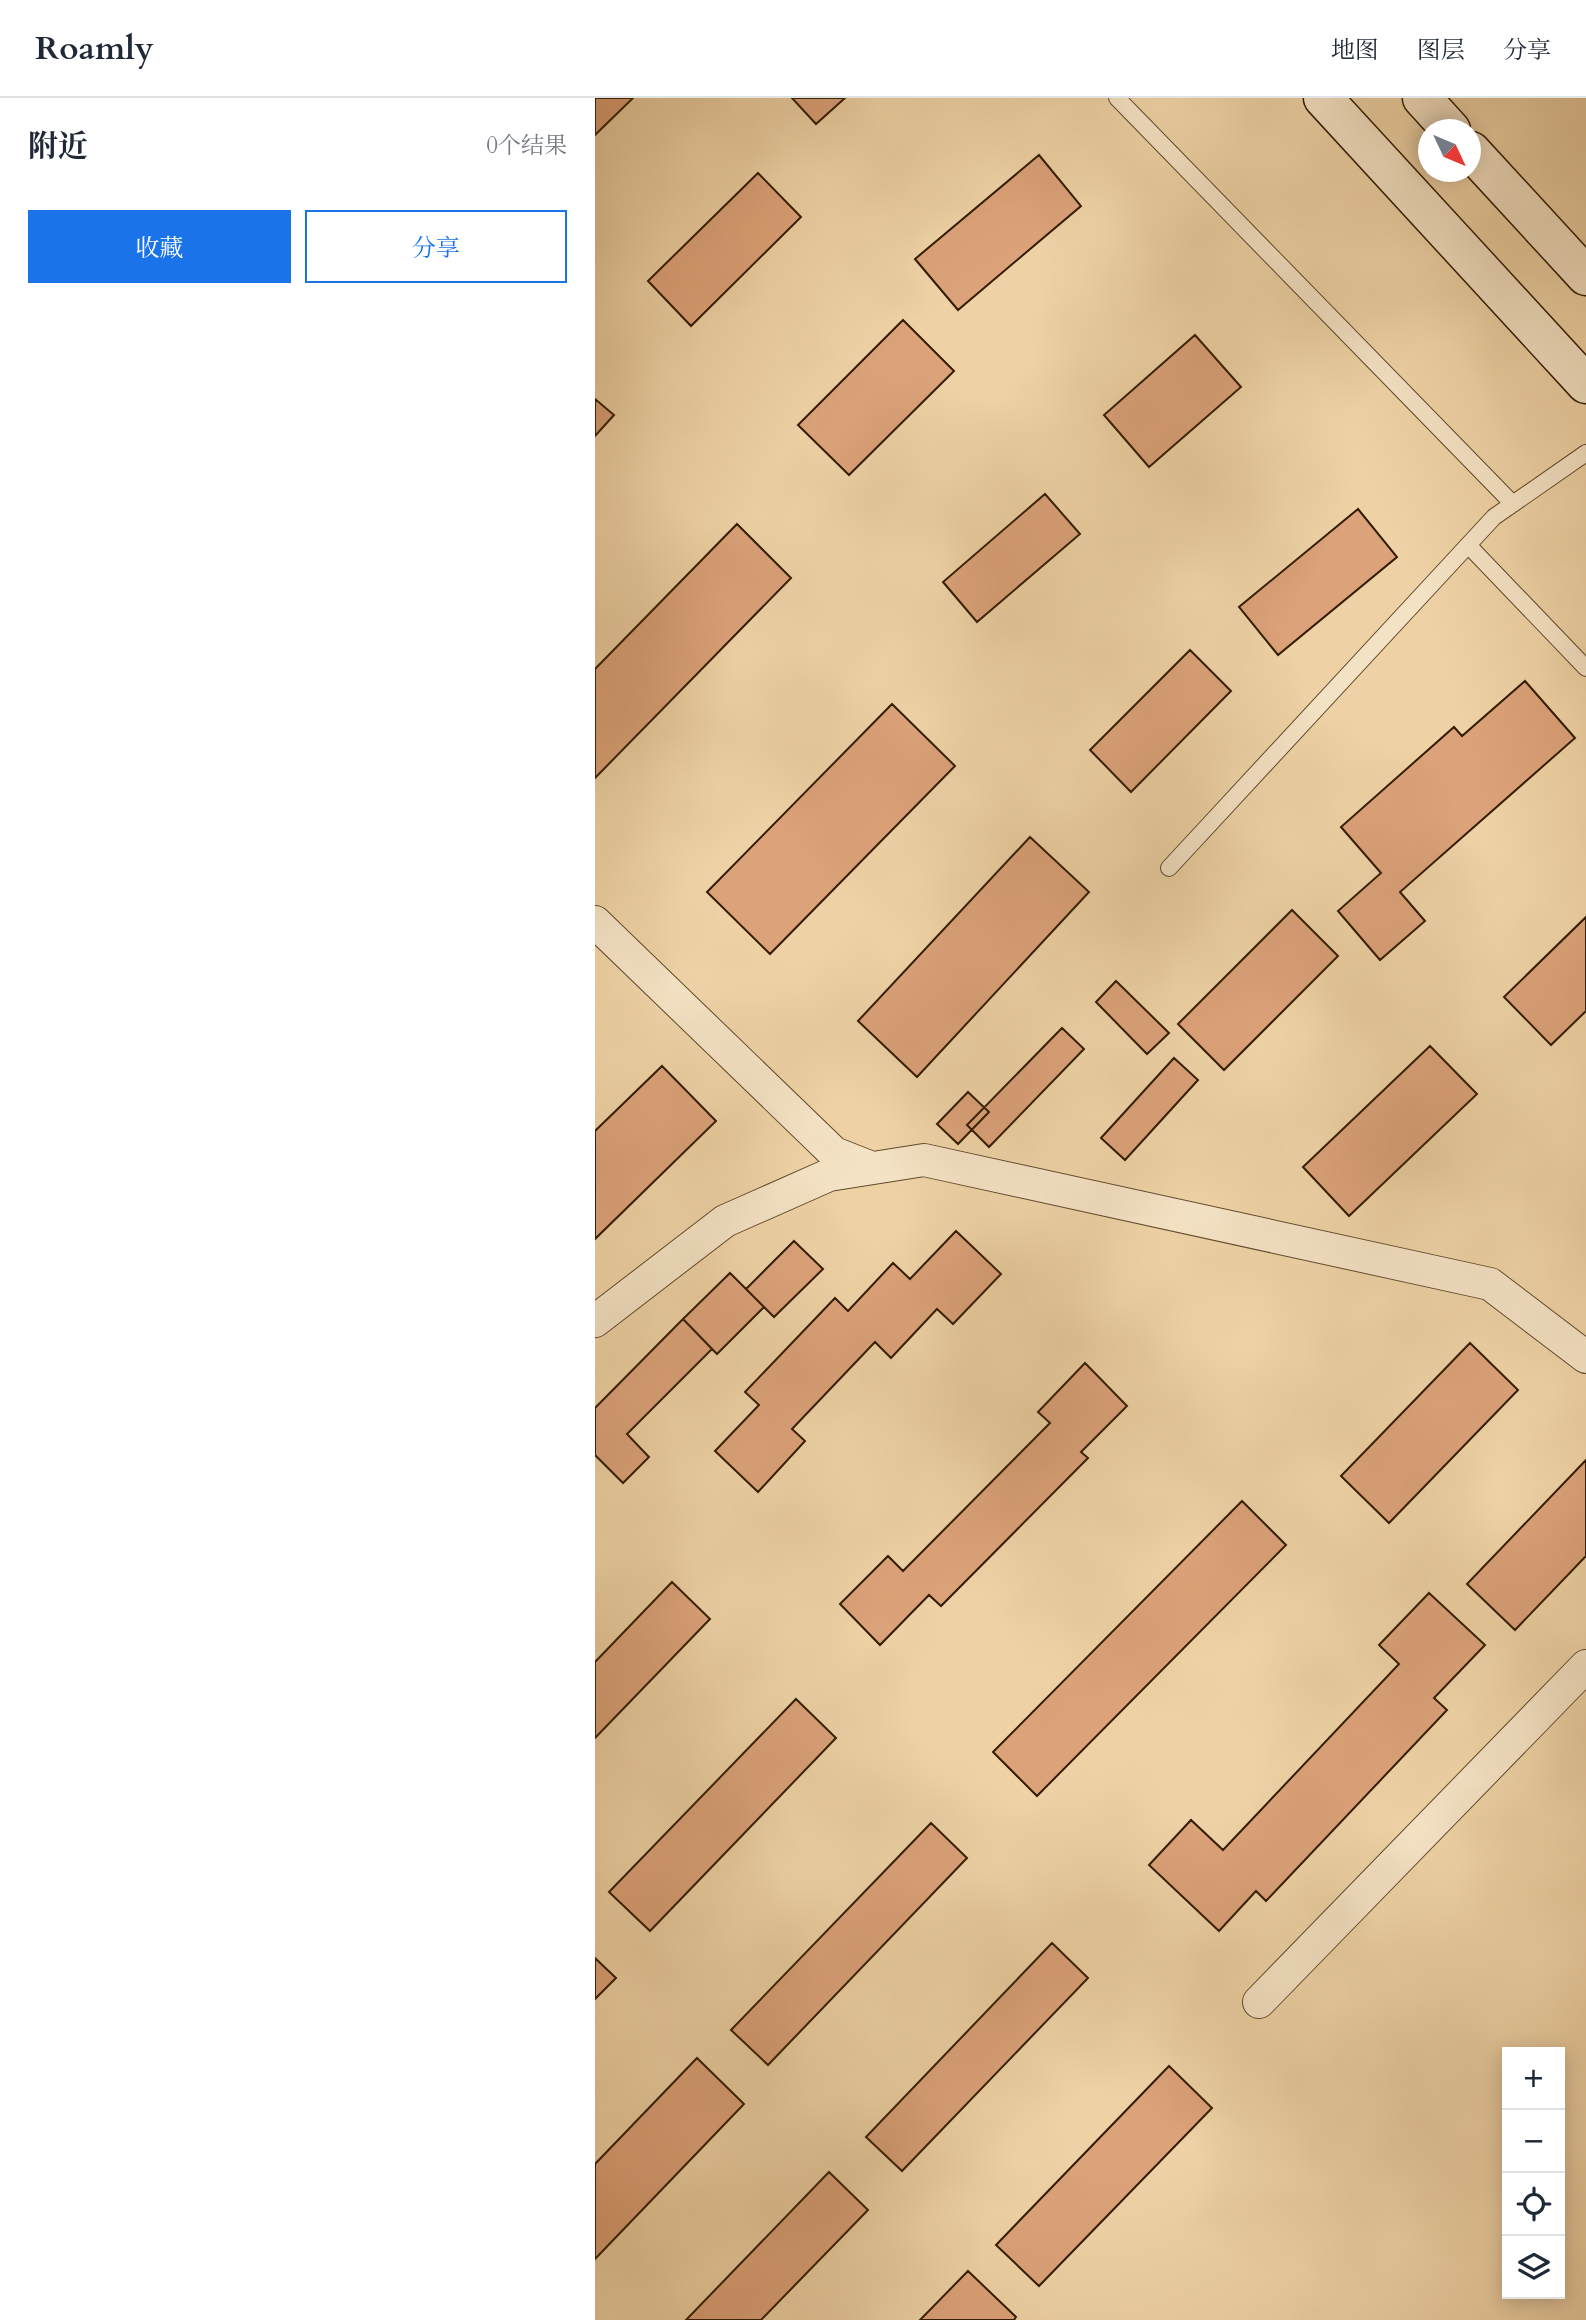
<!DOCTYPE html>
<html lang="zh">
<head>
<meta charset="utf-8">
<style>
	:root { --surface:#fff; --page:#f6f6f7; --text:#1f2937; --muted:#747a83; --line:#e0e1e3; --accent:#1a73e8 }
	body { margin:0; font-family:Cardo,"Noto Serif SC",serif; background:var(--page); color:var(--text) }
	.controls { position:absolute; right:21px; bottom:21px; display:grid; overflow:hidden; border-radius:0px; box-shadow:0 4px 18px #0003 }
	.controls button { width:63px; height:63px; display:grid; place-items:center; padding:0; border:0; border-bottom:2px solid var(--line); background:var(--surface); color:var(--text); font:35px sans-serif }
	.compass { position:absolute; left:823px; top:21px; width:63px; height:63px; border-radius:50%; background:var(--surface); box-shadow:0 4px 18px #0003; rotate:134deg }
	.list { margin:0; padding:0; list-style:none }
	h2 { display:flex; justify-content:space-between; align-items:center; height:91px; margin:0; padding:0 28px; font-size:30px }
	h2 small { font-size:23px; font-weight:400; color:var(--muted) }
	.actions { display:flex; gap:14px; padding:21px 28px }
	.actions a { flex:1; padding:16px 0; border:2px solid var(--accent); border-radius:0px; text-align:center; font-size:24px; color:var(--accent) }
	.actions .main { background:var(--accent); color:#fff }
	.icon { flex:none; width:38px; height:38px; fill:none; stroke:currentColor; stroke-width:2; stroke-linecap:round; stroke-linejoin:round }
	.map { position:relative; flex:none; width:991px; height:2222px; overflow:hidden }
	header { display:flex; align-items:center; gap:42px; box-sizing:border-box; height:98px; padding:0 35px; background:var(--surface); border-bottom:2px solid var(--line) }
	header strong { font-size:33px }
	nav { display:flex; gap:38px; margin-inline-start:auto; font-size:24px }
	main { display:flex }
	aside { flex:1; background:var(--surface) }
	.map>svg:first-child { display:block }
	.building { fill:#dca279; stroke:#331c03; stroke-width:2 }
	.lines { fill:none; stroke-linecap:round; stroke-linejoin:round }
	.service-casing { stroke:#624a2c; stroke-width:18 }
	.minor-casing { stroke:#624a2c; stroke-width:34 }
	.secondary-casing { stroke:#331c03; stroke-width:41 }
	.service { stroke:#f4e2c4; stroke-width:16 }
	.minor { stroke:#f4e2c4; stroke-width:32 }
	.secondary { stroke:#f4e2c4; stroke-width:38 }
</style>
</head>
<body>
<header>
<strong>Roamly</strong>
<nav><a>地图</a><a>图层</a><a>分享</a></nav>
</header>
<main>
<aside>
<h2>附近<small>0个结果</small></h2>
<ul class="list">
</ul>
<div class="actions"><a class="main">收藏</a><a>分享</a></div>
</aside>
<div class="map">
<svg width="991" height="2222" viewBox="0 0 991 2222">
	<rect width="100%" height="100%" fill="#eed2a5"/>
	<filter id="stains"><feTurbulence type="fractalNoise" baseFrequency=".00286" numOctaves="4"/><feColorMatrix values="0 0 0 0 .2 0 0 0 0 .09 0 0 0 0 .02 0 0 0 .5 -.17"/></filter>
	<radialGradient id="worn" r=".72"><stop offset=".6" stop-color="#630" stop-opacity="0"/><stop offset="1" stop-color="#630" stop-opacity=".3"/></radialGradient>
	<path class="building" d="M0 0H38L0 37Z
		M197 0H250L221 26Z
		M444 57 486 108 363 212 320 161Z
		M163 75 206 119 96 228 53 183Z
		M308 222 359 273 254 377 203 327Z
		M600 237 646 289 554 369 509 317Z
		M0 301 19 317 0 338Z
		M450 396 485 436 382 524 348 484Z
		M763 411 802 459 683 557 644 509Z
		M142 426 196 480 0 680V571Z
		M595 552 636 593 536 694 495 652Z
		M930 583 980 640 805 794 830 823 785 862 743 813 786 775 746 729 859 629 867 638Z
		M297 606 360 668 175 856 112 794Z
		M435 739 494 794 322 979 263 923Z
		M697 812 743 858 629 972 583 926Z
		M991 819V913L956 947 909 899Z
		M521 883 574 935 552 956 501 904Z
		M467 930 489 951 394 1049 372 1027Z
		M835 948 882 996 754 1118 708 1069Z
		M579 960 603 982 530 1062 506 1040Z
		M67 968 121 1023 0 1141V1033Z
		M373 994 394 1014 363 1046 342 1026Z
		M361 1133 406 1176 358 1226 342 1211 296 1260 280 1244 197 1331 210 1343 163 1394 120 1353 164 1307 150 1294 240 1200 253 1213 298 1165 315 1181Z
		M199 1143 228 1171 179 1219 151 1191Z
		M135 1175 169 1209 122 1256 88 1221Z
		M88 1221 117 1251 32 1336 54 1359 28 1385 0 1357V1310Z
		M875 1245 923 1292 794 1425 746 1378Z
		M490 1265 532 1308 486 1354 493 1360 346 1508 334 1497 285 1547 245 1506 293 1458 308 1473 455 1325 443 1314Z
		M991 1362V1458L920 1532 872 1486Z
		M647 1403 691 1447 442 1698 398 1654Z
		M77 1484 115 1521 0 1640V1564Z
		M834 1495 890 1547 839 1600 852 1612 671 1803 661 1793 624 1833 554 1767 596 1722 628 1752 804 1566 784 1547Z
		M201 1601 241 1640 55 1833 14 1794Z
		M336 1725 372 1760 173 1967 136 1932Z
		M457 1845 493 1880 307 2073 271 2039Z
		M0 1860 21 1880 0 1901Z
		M102 1960 149 2006 0 2161V2066Z
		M574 1968 617 2010 444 2188 401 2147Z
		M234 2074 273 2112 166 2222H91Z
		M373 2173 421 2219 419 2222H325Z"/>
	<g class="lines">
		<defs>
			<path id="service" d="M522 0 918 406
				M873 447 991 570
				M574 770 899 419 991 355"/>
			<path id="minor" d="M0 824 239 1055 277 1070
				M0 1223 130 1123 234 1077 329 1062 895 1186 991 1259
				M664 1904 991 1568"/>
			<path id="secondary" d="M728 0 991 286
				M827 0 856 32
				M876 53 991 178"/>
		</defs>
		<use href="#service" class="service-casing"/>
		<use href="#minor" class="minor-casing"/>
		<use href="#secondary" class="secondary-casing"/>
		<use href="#service" class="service"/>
		<use href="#minor" class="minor"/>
		<use href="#secondary" class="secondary"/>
	</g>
	<rect width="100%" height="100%" filter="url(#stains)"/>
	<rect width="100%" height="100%" fill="url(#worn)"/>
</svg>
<div class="controls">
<button>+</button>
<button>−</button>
<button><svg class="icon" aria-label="locate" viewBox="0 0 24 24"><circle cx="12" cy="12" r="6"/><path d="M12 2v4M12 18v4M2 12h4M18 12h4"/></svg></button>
<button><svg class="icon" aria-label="layers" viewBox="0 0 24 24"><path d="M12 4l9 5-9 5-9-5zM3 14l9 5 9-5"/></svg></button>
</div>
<svg class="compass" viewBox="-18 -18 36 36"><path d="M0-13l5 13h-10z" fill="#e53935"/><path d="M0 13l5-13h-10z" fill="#747a83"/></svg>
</div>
</main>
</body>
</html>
